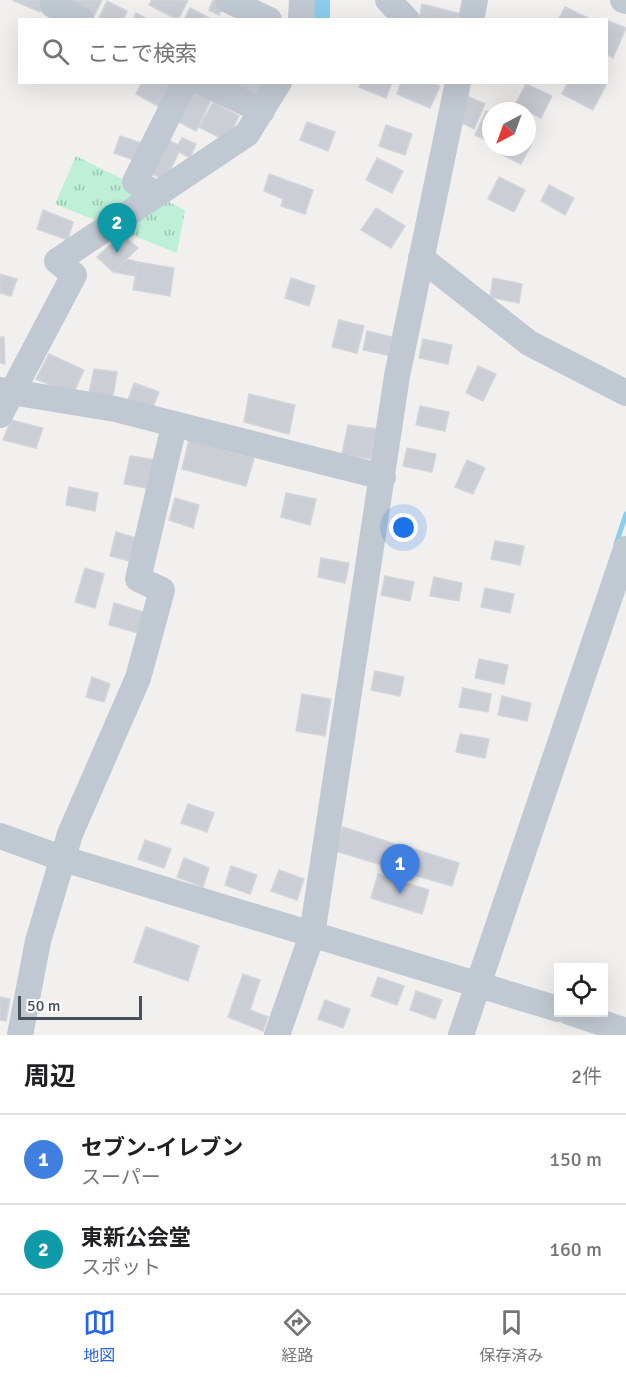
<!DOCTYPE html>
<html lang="ja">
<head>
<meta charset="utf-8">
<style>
	:root { --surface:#fff; --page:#f2f2f2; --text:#202124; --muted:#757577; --line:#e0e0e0; --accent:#2563eb }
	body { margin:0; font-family:Signika,"Noto Sans JP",sans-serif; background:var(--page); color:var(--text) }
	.controls { position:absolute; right:18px; bottom:18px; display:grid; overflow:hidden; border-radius:0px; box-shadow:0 6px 24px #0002 }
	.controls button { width:54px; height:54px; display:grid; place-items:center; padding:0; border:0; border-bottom:2px solid var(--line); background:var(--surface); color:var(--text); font:30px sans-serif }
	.compass { position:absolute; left:482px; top:102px; width:54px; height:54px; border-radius:50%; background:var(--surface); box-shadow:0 6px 24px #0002; rotate:221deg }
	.scale { position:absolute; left:18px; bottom:15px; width:124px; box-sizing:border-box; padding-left:6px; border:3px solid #47505d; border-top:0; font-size:16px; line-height:21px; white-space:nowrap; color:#47505d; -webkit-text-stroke:4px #fff; paint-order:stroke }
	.you { position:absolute; left:404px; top:528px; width:21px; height:21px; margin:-15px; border:4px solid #fff; border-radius:50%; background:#1a73e8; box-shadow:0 0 0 9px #1a73e833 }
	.badge { display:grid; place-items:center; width:39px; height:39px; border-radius:50%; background:var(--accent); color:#fff; font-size:20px; font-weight:700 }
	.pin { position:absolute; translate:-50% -50px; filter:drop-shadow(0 2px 3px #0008) }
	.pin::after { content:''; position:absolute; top:32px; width:21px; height:18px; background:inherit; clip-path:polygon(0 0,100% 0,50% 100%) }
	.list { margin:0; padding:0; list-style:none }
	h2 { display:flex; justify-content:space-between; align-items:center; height:78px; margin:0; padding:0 24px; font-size:26px }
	h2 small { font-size:20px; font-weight:400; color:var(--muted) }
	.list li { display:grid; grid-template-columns:39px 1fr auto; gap:18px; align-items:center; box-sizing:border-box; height:90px; padding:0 24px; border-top:2px solid var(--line) }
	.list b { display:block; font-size:22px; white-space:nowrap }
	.list p { margin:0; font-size:20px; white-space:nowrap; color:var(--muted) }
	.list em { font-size:20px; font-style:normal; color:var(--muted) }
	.icon { flex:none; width:33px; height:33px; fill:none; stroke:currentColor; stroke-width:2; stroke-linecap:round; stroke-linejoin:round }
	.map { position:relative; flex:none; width:626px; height:1035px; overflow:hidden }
	.search { position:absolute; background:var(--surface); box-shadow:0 6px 24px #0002; left:18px; right:18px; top:18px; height:66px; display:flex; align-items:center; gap:15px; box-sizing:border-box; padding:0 21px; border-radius:0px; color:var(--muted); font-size:22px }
	.sheet { height:258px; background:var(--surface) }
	nav { display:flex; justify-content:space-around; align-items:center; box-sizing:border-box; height:84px; border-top:2px solid var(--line); background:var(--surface); font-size:16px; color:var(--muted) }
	nav a { display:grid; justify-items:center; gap:3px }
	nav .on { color:var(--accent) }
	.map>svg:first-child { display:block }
	.park { fill:url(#park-tufts) }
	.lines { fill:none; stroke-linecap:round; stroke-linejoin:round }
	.stream { stroke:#8acded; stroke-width:5 }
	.river { stroke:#8acded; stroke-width:30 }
	.building { fill:#cbced5; stroke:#d3d5db; stroke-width:1.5 }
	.minor { stroke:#c0c8d1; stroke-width:26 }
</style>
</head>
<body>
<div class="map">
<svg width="626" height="1035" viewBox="0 0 626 1035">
	<defs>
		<pattern id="park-tufts" width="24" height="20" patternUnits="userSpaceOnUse" patternTransform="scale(1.5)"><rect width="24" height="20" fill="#beefd7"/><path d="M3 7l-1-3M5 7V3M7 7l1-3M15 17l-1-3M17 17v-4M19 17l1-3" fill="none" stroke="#9cc4b2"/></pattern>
	</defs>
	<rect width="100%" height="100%" fill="#f2f0ef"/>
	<path class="park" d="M76 156 185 210 177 253 55 204Z"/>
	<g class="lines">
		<path class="stream" d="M616 544 626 514"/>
		<path class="river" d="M315 20V0"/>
	</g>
	<path class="building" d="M12 0H45L40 12Z
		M64 0H102L93 18 63 2Z
		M152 0H188L178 20 149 5Z
		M213 0 224 4 219 15 209 10Z
		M107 1 127 11 123 20H98Z
		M422 4 461 14 460 20H419Z
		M565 7 588 18V20H558Z
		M190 8 213 20H184Z
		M136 13 149 20H133Z
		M606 20 626 28 613 58 606 54Z
		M142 82H164L171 86 161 108 136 94Z
		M192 82 215 92 196 131 173 119Z
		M229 82H267L256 101Z
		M361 82H392L386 98 359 87Z
		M401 82H432L440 86 430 108 397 94Z
		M568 82H606L607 83 593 110 562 94Z
		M526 84 552 96 541 118 515 105Z
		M469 97 485 104 474 129 458 121Z
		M213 102 239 116 226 141 199 127Z
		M486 111 491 113V142L475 135Z
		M307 122 335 132 328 151 300 140Z
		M386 125 412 134 405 155 379 146Z
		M120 136 144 144 137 161 114 153Z
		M164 138 178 145 182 138 196 144 190 158 179 152 165 181 147 171Z
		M527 140 532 143 521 164 496 152 498 147H527Z
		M377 158 403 171 392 193 366 180Z
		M269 174 313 190 305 214 281 206 283 199 264 191Z
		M499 177 525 190 514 212 488 199Z
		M549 185 574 198 565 215 541 201Z
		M376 208 405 226 391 248 361 230Z
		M43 210 73 222 68 240 37 229Z
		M122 234 138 248 113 272 97 257Z
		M127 259 138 262 135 276 113 272Z
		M138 262 174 268 170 296 133 290Z
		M0 274 17 279 11 296 0 293Z
		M291 278 315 286 309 306 285 298Z
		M493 278 522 284 519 303 490 297Z
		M339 320 364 326 357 353 332 347Z
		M367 331 392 337 388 355 363 350Z
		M0 337H4L5 364 0 363Z
		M423 339 452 345 448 364 419 358Z
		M49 354 84 370 73 394 36 379Z
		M478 366 496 374 483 401 466 393Z
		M94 369 117 372 113 396 89 393Z
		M134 383 159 392 152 410 127 403Z
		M249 394 295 405 289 434 244 422Z
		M420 406 449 412 445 431 416 425Z
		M11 420 43 428 36 448 3 440Z
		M348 425 376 429 371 459 342 454Z
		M189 440 254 458 246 486 182 469Z
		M407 448 436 454 432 472 403 466Z
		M130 456 157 460 151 489 124 484Z
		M467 460 485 468 473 494 455 487Z
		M69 487 98 493 95 511 66 505Z
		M286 493 316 499 310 525 281 517Z
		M175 498 199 505 193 528 169 520Z
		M116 532 140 539 134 562 110 556Z
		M495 541 524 546 520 565 491 559Z
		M321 558 349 563 345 583 318 577Z
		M85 568 104 574 95 608 75 602Z
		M385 576 414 582 410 601 381 595Z
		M434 577 462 583 459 601 430 596Z
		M485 588 514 594 510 613 481 607Z
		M114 603 147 613 142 634 109 625Z
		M479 659 508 665 504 684 475 678Z
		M375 671 404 677 400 696 371 690Z
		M92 677 110 684 104 702 86 697Z
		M463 688 491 694 488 712 459 707Z
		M302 694 331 699 325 736 296 731Z
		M502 696 531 703 527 721 498 715Z
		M460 734 489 739 485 758 456 752Z
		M188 804 214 813 207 832 181 823Z
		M343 827 395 844 388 867 336 851Z
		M145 840 171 849 164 868 138 859Z
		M408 847 459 863 452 886 400 871Z
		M184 858 209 868 203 887 177 877Z
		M231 866 257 875 250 894 225 885Z
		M279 870 304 879 297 900 271 891Z
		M378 874 429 890 422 914 371 898Z
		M146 927 199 946 188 981 134 962Z
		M243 974 260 980 250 1010 268 1017 263 1031 228 1017Z
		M378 977 404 986 397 1005 371 996Z
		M416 991 442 1000 435 1019 410 1010Z
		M0 997 10 999 6 1021 0 1020Z
		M325 1000 350 1009 343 1028 318 1019Z"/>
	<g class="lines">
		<path class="minor" d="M55 0 53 5 81 20
			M228 0 269 20
			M388 0 407 20
			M623 0 626 1
			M301 20 302 0
			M471 20 475 0
			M202 82 262 111
			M155 193 135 182 185 82
			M421 258 529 343 626 393
			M0 390 115 409 383 477
			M0 415 74 275 57 261 247 134 279 82
			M0 836 64 859 558 1009
			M569 1012 626 1031
			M20 1035 38 941 70 834 138 678 162 590 138 579 174 426
			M277 1035 312 935 397 376 458 82
			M461 1035 626 549"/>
	</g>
</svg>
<div class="controls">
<button><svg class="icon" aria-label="locate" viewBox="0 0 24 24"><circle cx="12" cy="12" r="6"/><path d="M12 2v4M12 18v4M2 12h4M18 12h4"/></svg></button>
</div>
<svg class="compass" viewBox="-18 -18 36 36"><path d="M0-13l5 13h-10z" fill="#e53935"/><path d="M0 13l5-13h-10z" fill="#757577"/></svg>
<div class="scale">50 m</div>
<div class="you"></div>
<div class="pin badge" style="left:400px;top:894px;background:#3f7fe0">1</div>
<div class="pin badge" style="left:117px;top:253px;background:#0f9aa8">2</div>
<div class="search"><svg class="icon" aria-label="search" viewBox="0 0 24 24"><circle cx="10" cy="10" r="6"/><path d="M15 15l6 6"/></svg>ここで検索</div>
</div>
<section class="sheet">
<h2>周辺<small>2件</small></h2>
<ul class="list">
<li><span class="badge" style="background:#3f7fe0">1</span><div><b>セブン-イレブン</b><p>スーパー</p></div><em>150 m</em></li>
<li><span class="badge" style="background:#0f9aa8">2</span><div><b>東新公会堂</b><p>スポット</p></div><em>160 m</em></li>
</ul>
</section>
<nav>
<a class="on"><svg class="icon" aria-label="map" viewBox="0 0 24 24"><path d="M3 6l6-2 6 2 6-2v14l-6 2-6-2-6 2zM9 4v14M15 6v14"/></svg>地図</a>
<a><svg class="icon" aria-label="directions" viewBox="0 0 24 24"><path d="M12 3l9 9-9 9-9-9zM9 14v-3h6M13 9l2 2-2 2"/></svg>経路</a>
<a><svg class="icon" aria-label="saved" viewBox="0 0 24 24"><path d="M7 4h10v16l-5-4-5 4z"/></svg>保存済み</a>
</nav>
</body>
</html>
